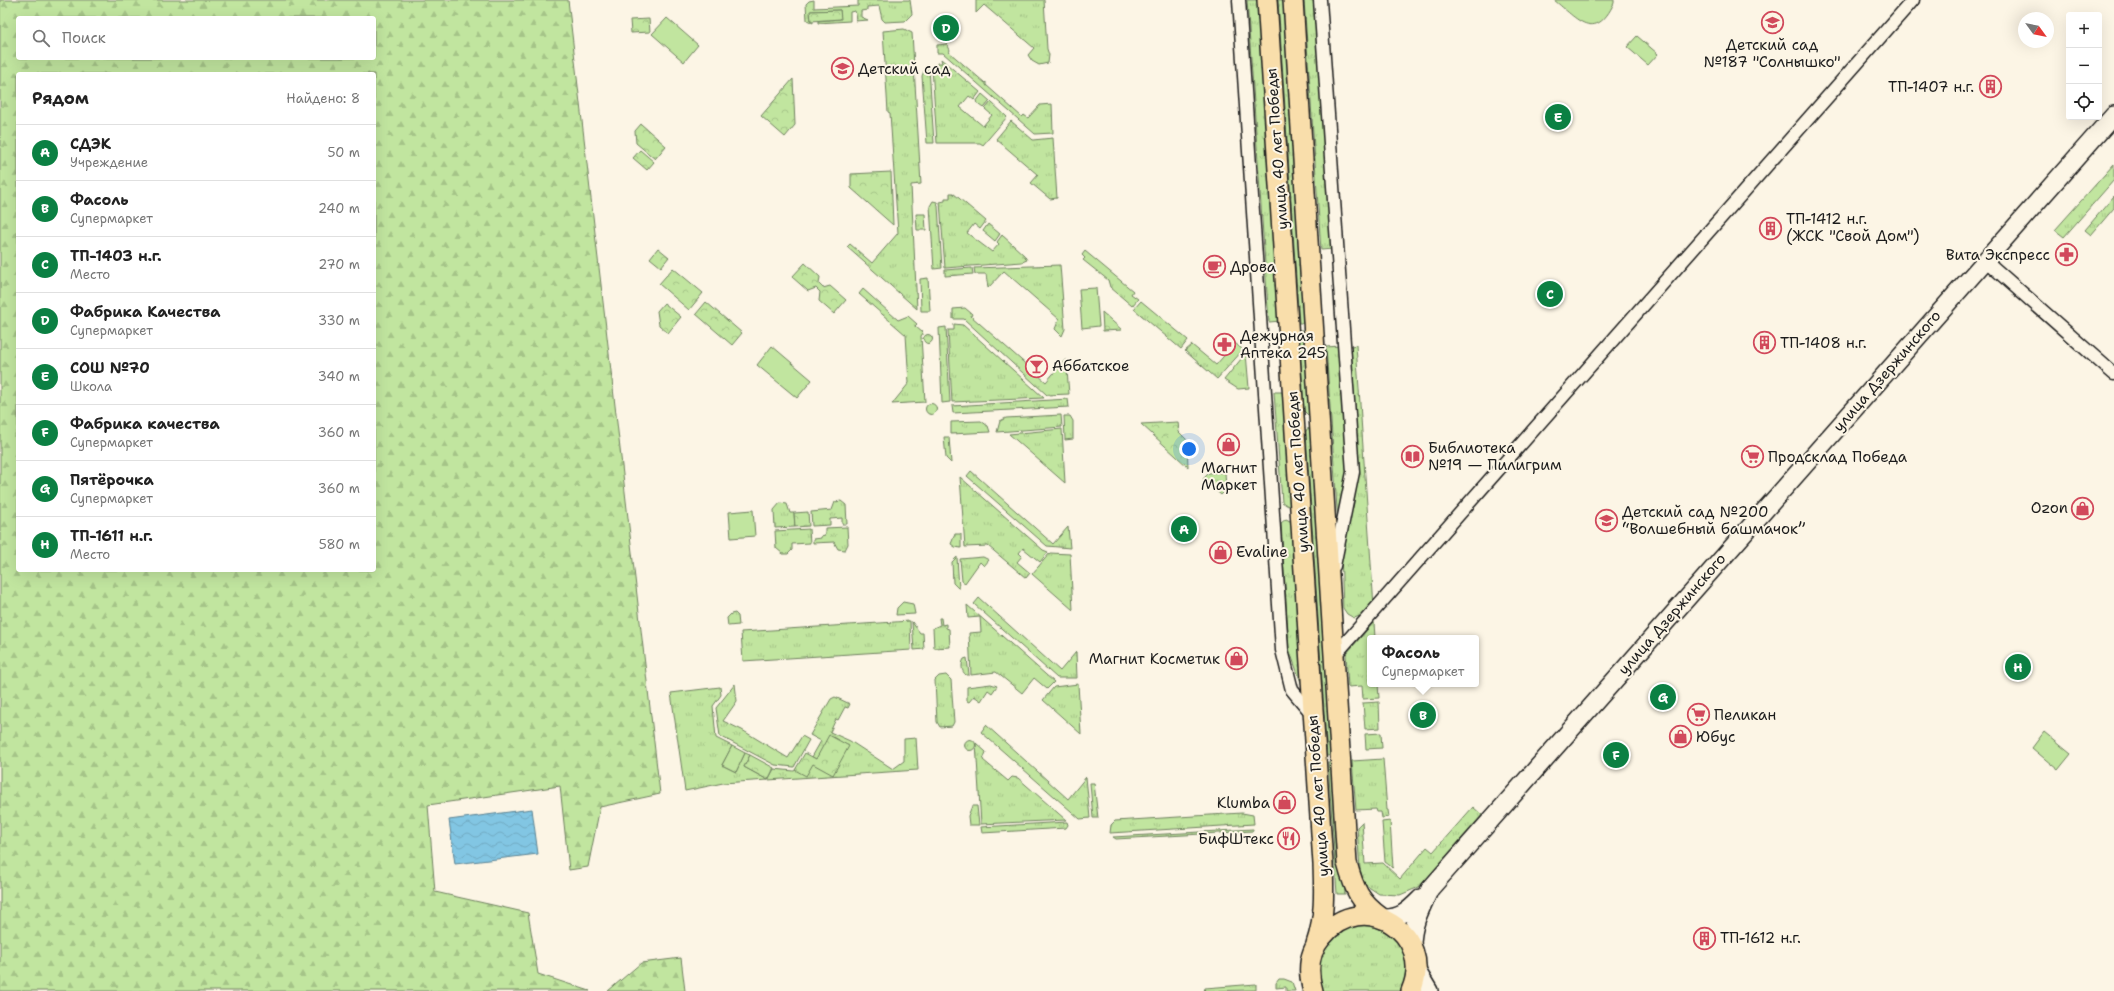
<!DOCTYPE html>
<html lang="ru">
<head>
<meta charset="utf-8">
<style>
	:root { --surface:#fff; --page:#f2f2f2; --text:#222; --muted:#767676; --line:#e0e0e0; --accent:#0b8043 }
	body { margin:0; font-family:"Shantell Sans",sans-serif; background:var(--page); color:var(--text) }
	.controls { position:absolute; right:12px; top:12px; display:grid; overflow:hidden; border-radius:4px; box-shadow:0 4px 16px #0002 }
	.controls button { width:36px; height:36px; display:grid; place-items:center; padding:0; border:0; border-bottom:1px solid var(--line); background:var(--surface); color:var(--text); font:20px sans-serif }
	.compass { position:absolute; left:2018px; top:12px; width:36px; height:36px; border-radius:50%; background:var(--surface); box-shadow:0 4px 16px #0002; rotate:123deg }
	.you { position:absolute; left:1189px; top:449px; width:14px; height:14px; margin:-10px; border:3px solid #fff; border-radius:50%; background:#1a73e8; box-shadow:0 0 0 6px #1a73e833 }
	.badge { display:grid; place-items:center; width:26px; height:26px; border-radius:50%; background:var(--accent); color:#fff; font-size:13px; font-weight:700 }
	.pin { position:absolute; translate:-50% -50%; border:2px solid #fff; box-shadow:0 1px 4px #0006 }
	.popup { position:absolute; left:1367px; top:635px; width:112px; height:52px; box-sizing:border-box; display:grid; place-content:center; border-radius:4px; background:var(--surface); filter:drop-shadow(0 1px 3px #0005); font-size:13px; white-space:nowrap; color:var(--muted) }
	.popup b { font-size:15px; color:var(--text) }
	.popup::after { content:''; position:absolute; left:50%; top:100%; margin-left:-8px; border:8px solid transparent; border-top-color:var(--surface) }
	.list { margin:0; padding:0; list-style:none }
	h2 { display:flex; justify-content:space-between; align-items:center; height:52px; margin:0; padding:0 16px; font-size:17px }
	h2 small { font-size:13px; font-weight:400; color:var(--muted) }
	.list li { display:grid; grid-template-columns:26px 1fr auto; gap:12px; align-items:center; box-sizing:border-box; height:56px; padding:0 16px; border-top:1px solid var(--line) }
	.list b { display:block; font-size:15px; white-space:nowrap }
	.list p { margin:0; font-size:13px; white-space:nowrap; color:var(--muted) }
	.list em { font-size:13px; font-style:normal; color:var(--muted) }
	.icon { flex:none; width:22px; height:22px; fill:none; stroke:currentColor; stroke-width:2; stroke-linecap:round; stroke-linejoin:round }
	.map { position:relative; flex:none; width:2114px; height:991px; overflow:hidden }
	.search { position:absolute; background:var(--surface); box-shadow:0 4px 16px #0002; left:16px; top:16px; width:360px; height:44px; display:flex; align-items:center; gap:10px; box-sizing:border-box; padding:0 14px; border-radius:4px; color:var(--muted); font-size:15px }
	.panel { position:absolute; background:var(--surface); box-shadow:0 4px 16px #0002; left:16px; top:72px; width:360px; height:500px; border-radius:4px }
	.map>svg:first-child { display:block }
	.grass { fill:url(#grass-tufts); stroke:#6e805e }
	.forest { fill:url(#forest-firs); stroke:#6e805e; fill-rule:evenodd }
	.park { fill:url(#park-crowns); stroke:#6e805e }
	.pitch { fill:#c1e59f; stroke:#6e805e }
	.water { fill:url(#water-waves); stroke:#598293 }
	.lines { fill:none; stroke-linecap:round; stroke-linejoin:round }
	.minor-casing { stroke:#1c1c1c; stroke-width:15 }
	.secondary-casing { stroke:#1c1c1c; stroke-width:20 }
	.primary-casing { stroke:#1c1c1c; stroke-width:22 }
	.minor { stroke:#fcf5e5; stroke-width:12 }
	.secondary { stroke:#fcf5e5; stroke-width:17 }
	.primary { stroke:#f9deab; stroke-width:19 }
	.labels { text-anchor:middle; stroke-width:4; stroke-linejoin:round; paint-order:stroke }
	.poi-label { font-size:15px; fill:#1c1c1c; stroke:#fcf5e5; text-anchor:start }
	.street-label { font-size:15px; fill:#1c1c1c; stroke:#fcf5e5 }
</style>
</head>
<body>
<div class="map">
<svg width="2114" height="991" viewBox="0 0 2114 991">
	<defs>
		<pattern id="grass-tufts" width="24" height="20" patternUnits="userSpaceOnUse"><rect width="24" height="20" fill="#c1e59f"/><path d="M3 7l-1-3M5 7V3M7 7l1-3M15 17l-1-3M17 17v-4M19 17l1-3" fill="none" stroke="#a5c488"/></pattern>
		<pattern id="forest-firs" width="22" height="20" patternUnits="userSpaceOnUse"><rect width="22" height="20" fill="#c1e59f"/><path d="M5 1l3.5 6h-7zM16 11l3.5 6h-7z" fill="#a5c488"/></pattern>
		<pattern id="park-crowns" width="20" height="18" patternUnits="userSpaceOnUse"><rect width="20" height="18" fill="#c1e59f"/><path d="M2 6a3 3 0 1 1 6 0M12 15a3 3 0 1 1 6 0" fill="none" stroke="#a5c488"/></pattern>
		<pattern id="water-waves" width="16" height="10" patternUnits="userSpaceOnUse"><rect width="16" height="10" fill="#82c6e3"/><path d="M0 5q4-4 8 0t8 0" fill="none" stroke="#70aac2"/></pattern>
	</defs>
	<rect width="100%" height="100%" fill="#fcf5e5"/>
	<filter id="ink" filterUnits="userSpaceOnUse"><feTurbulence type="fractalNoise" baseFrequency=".025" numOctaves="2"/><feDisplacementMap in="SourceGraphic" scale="8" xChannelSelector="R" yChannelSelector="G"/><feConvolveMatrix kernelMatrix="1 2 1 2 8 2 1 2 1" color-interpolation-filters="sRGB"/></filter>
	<g filter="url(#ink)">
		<path class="grass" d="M814 0V8L858 6V0H910L912 14 905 21 885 22 882 19 879 6 867 7V10L861 11V17L868 20 855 21 857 19 855 11 850 12V21L818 23V21L840 19V10L811 11V21H813V23L807 20 806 4 809 1Z
			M976 0H1044L1047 49 1049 55 1048 63 1039 65 1032 61 1028 55 1034 48 984 5 976 13Z
			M1247 0H1259L1281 321 1269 322Z
			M1278 0H1286L1307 323H1299Z
			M1304 0H1316L1333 249 1321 250Z
			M904 29 912 33 921 184 911 185 917 309 847 247 850 244 872 263 898 233 890 113 888 112 883 31Z
			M947 44 950 50 949 52 985 83 986 82V85L1022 117 1024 115 1028 118 1040 105 1052 104 1053 133 1035 134 943 53H937V45Z
			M941 59 980 92 974 100 969 96 960 107 983 126 992 115 985 109 991 102 1007 117 983 145 980 143H937L932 67H937V63H942Z
			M929 68 934 143H927L922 76 924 71Z
			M982 94 990 101 984 108 976 102Z
			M1011 121 1033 140 1053 138 1057 198 1050 199 1031 183 1038 175 996 139Z
			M2114 164V180L2064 237 2055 230Z
			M950 193H953L986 221 980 229 974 224 967 233 992 252 999 244 997 242 1002 235 1024 255 1027 260 1022 262 945 268 940 202 945 201V198H950Z
			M2114 196V208L2091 235 2085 230Z
			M933 201 937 202 938 206 942 268 934 269 930 206Z
			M916 214H925L926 230H917Z
			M988 224 1000 234 995 241 983 231Z
			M1085 251 1133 291 1131 294 1138 299 1132 306 1110 287 1108 280 1083 260 1085 258 1082 255Z
			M1060 265 1065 329 1062 336 1055 329 1059 319 1004 271 988 288 986 274H975L974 268Z
			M972 268 973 274 945 276V270Z
			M928 278 930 311H921L920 279Z
			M863 289 898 320 908 316 917 324 915 326 923 333 921 336 925 402 892 404 909 383 906 335 859 294Z
			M1141 301 1188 340 1181 349 1134 309Z
			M965 308 972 314 971 316 1046 382 1066 359 1069 394 1047 395 964 319H953V309Z
			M954 324 963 325 1044 398 952 402 948 330H954Z
			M946 327 950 402 942 403 939 328Z
			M1299 331H1307L1311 415 1309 416 1304 411Z
			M923.5 339a4.5 4.5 0 1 1 9 0a4.5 4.5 0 1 1-9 0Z
			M1235 343 1243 350 1217 379 1185 351 1192 345 1216 365Z
			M1356 345 1374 607 1366 614 1354 618 1347 614 1343 608 1341 551 1359 474 1351 346Z
			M1340 346 1348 473 1338 523 1326 347Z
			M1246 353 1249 388 1238 389 1224 380Z
			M1274 392H1285L1291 503 1288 506 1282 502Z
			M1068 399 1069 407 953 413 952 406Z
			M925.5 409a5.5 5.5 0 1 1 11 0a5.5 5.5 0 1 1-11 0Z
			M1061 415 1062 427 997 432 1000 421 1006 418Z
			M1064 416H1070L1073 421V439L1065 440Z
			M981 421 988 426 990 432 951 434V422Z
			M1311 428 1334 755 1327 756 1306 432 1307 429Z
			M1062 429 1065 483 1009 434Z
			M944 437H949L951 463 946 458Z
			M971 471 1053 544 1068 527 1070 548 1047 546 967 476Z
			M960 477 1043 550 1048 552 1040 562 1023 548 1019 553 1022 556 1017 562 1030 573 1026 578 988 546 965 547Z
			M841 501 846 505 847 524H842V518L830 519V525L812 526 811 512 832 510 835 502Z
			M780 503 787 504 790 513H794L795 527 775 528 774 510Z
			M1286 519 1292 522 1303 688 1289 649 1281 523Z
			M847 527 848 544 845 550 838 549 834 542 813 543V539L821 538V536L825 535V528Z
			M809 529 810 543 792 544V550L788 554H783L776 548 775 531Z
			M955 534H961V548L955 547 951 544Z
			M1050 553 1070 554 1073 610 1032 574Z
			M957 557 959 589 953 583 952 562Z
			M983 557 989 560 984 566 980 562 965 583 962 581 960 559Z
			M979 598 1060 671 1076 652 1077 678H1057L974 604Z
			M903 602 913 604 915 614 896 615 897 608Z
			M967 605 1054 682 1047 689 1034 678 1022 693 996 672 971 675 969 633 981 632 980 617 968 618Z
			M735 613 738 616 739 625 728 626 727 618 731 614Z
			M939 618H941L942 625 946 624V628L949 629 950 647 934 648 933 628 940 625Z
			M910 621 911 650 743 661 741 632Z
			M912 622 920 633H923L924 649 914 650Z
			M1374 622 1375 638H1370V684H1378L1379 698 1363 699 1362 686 1348 687 1346 654Z
			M967 658 969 675H966C961 671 961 664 964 659Z
			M946 675 951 680 954 722 952 726 940 727 937 722 935 680 939 676Z
			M735 684 737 701 723 721 742 730 788 758 802 736 809 740 794 767 775 765 720 736 716 708Z
			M991 684 997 686 992 693 988 690 981 701 974 696 969 702 967 701V687Z
			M1078 684 1081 734 1043 700 1054 687Z
			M720 687 721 695 713 706 716 738 732 746 722 765 736 772 745 753 750 755 744 767 768 780 774 769 794 771 816 759 812 757 821 741 810 735 831 699 835 697 850 704 848 708 845 707 838 720 836 719 830 732 850 741 893 769 904 761V739L916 738 918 770 723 783 685 791 671 693Z
			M1379 702 1380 728 1365 729 1363 703Z
			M986 725 1068 799 1086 777 1090 818 1080 819 981 732Z
			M1381 733 1382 748 1366 749 1365 734Z
			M964.5 745a5.5 5.5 0 1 1 11 0a5.5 5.5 0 1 1-11 0Z
			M976 743 986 752 983 760 1008 781 1012 777 1018 778 1066 820 981 824Z
			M1383 759 1387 810H1388L1389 817 1382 818 1381 812H1377L1376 809 1356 810 1352 761Z
			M1328 762H1335L1345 894H1337Z
			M1090 783H1094L1098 818H1093Z
			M972 806H977L979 825H969L968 816Z
			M1473 807 1482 815 1419 887 1400 895 1379 894 1364 884 1360 869 1357 827 1362 822 1365 864 1383 863 1400 879 1427 847 1433 852Z
			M1242 813 1253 815 1254 824 1110 833 1111 825 1115 821Z
			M1390 821 1393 868 1385 862 1382 822Z
			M1067 822 1068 825 1066 828 982 833 981 827Z
			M1253 829V831L1116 839 1113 837Z
			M1357 924C1395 926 1418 955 1400 991H1323L1318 977V962L1331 936Z
			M1279 979H1284L1292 982 1295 991H1286V987L1276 988V983Z
			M1256 984V990L1204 991 1205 988Z"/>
		<path class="forest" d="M0 0H568L660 794 600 807 588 867 569 870 560 786 428 805 435 892 528 913 538 974 590 991H0ZM18 18H374V58H18ZM18 74H374V570H18Z
			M681 958 685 991H608L641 963Z"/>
		<path class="park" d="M840 10 841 19 811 21 810 11Z
			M649 19 650 32 631 33 630 20Z
			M793 79 795 125 785 137 761 116Z
			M641 124 666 146 655 159 636 143 635 131Z
			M640 150 654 162 647 170 633 158Z
			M891 172 893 225 851 188V174Z
			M658 248 669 257 661 267 650 258Z
			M805 263 820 277 819 284 823 288 830 286 846 300 834 314 819 301 820 292 816 288 808 291 792 277Z
			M673 268 703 293 689 310 659 284Z
			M706 302 742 333 732 345 696 314Z
			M664 303 681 317 668 333 659 325 657 311Z
			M1102 312 1122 330 1103 331Z
			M1178 422 1179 432 1187 440 1188 467 1141 424Z
			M1225 472 1226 490 1221 495 1203 479 1209 473Z
			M808 512 809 526 795 527 794 513Z
			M829 735 849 746 833 775 813 764 806 776 795 770 805 753 816 759Z
			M750 755 774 768 768 780 744 767Z"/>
		<path class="pitch" d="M1554 0H1614V3C1595 43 1577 19 1554 0Z
			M667 18 698 45 684 62 652 34Z
			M1637 36 1658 54 1648 65 1627 47Z
			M1096 288 1099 326 1082 328 1079 289Z
			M772 346 812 380 797 398 757 365Z
			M753 510 755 536 731 538 729 512Z
			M2044 732 2071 754 2058 770 2032 748Z
			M732 746 745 753 736 772 722 765Z"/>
		<path class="water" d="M532 809 538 854 455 864 449 820Z"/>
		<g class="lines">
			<defs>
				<path id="minor" d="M1239 0 1282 650 1292 690 1313 715
					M1320 0 1353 472 1334 566
					M1985 260 2114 374
					M1334 656 1913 0"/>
				<path id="secondary" d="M1382 918C1401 919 1409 910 1421 898
					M1412 946C1412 924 1421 908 1430 889L2114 115
					M1417 971 1429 991"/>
				<path id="primary" d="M1267 0 1323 864C1324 892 1325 918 1316 944
					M1293 0 1347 863C1354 889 1360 903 1382 918
					M1313 991C1307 971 1308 953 1322 937 1363 886 1436 934 1411 991"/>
			</defs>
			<use href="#minor" class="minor-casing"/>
			<use href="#secondary" class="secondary-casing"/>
			<use href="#primary" class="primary-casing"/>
			<use href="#minor" class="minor"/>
			<use href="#secondary" class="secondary"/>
			<use href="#primary" class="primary"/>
		</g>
	</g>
	<defs>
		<symbol id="school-ring" viewBox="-11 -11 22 22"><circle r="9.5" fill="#fcf5e5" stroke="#d1495b" stroke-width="1.5"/><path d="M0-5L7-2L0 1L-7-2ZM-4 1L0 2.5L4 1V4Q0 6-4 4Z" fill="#d1495b"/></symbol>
		<symbol id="building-ring" viewBox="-11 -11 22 22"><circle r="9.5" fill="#fcf5e5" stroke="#d1495b" stroke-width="1.5"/><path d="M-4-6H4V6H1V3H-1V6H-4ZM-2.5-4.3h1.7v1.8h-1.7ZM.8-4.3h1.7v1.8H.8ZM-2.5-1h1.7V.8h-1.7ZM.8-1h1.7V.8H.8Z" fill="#d1495b"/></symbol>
		<symbol id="pharmacy-ring" viewBox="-11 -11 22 22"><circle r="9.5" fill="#fcf5e5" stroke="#d1495b" stroke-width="1.5"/><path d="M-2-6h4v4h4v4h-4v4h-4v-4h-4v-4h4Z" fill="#d1495b"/></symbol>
		<symbol id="cafe-ring" viewBox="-11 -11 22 22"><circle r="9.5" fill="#fcf5e5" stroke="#d1495b" stroke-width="1.5"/><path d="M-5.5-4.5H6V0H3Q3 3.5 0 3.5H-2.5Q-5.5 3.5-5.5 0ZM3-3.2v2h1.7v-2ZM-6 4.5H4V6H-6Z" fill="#d1495b"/></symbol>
		<symbol id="bar-ring" viewBox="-11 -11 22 22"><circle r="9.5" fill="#fcf5e5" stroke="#d1495b" stroke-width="1.5"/><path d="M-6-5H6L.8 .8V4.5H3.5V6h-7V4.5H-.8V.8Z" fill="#d1495b"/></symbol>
		<symbol id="shop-ring" viewBox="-11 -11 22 22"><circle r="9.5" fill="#fcf5e5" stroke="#d1495b" stroke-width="1.5"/><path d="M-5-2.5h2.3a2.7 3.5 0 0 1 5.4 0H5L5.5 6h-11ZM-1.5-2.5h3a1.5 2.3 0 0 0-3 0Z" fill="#d1495b"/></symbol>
		<symbol id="library-ring" viewBox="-11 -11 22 22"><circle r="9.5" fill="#fcf5e5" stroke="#d1495b" stroke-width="1.5"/><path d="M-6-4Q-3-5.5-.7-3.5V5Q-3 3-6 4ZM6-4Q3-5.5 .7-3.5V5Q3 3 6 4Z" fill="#d1495b"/></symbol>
		<symbol id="supermarket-ring" viewBox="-11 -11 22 22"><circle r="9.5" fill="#fcf5e5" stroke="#d1495b" stroke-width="1.5"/><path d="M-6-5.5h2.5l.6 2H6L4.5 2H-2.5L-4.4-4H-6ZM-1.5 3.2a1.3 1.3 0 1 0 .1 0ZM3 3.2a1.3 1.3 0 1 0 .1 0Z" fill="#d1495b"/></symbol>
		<symbol id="restaurant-ring" viewBox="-11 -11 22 22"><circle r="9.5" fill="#fcf5e5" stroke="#d1495b" stroke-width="1.5"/><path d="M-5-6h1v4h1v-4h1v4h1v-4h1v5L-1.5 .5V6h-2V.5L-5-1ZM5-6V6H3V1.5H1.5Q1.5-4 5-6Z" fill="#d1495b"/></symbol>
	</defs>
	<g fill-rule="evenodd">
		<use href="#school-ring" x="1760" y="10" width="25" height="25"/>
		<use href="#school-ring" x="830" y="56" width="25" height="25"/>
		<use href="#building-ring" x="1978" y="74" width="25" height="25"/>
		<use href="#building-ring" x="1758" y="216" width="25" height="25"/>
		<use href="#pharmacy-ring" x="2054" y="242" width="25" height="25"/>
		<use href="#cafe-ring" x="1202" y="254" width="25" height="25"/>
		<use href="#building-ring" x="1752" y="330" width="25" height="25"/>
		<use href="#pharmacy-ring" x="1212" y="332" width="25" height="25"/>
		<use href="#bar-ring" x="1024" y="354" width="25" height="25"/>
		<use href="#shop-ring" x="1216" y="432" width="25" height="25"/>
		<use href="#library-ring" x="1400" y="444" width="25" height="25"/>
		<use href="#supermarket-ring" x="1740" y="444" width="25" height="25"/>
		<use href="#shop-ring" x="2070" y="496" width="25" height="25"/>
		<use href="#school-ring" x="1594" y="508" width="25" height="25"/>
		<use href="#shop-ring" x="1208" y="540" width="25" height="25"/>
		<use href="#shop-ring" x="1224" y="646" width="25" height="25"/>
		<use href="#supermarket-ring" x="1686" y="702" width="25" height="25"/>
		<use href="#shop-ring" x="1668" y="724" width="25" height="25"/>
		<use href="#shop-ring" x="1272" y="790" width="25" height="25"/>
		<use href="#restaurant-ring" x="1276" y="826" width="25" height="25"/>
		<use href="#building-ring" x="1692" y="926" width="25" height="25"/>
	</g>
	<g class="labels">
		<g class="poi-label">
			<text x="1772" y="50" text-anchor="middle">Детский сад<tspan x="1772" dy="17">№187 "Солнышко"</tspan></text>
			<text x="858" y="74">Детский сад</text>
			<text x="1974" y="92" text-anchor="end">ТП-1407 н.г.</text>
			<text x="1786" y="224">ТП-1412 н.г.<tspan x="1786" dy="17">(ЖСК "Свой Дом")</tspan></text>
			<text x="2050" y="260" text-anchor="end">Вита Экспресс</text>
			<text x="1230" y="272">Дрова</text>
			<text x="1240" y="341">Дежурная<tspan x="1240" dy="17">Аптека 245</tspan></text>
			<text x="1780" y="348">ТП-1408 н.г.</text>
			<text x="1052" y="371">Аббатское</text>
			<text x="1428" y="453">Библиотека<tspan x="1428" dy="17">№19 — Пилигрим</tspan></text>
			<text x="1768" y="462">Продсклад Победа</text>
			<text x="1229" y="473" text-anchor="middle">Магнит<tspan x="1229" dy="17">Маркет</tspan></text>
			<text x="2068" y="513" text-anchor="end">Ozon</text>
			<text x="1622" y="517">Детский сад №200<tspan x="1622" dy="17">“Волшебный башмачок”</tspan></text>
			<text x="1236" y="557">Evaline</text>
			<text x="1220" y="664" text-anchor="end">Магнит Косметик</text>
			<text x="1714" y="720">Пеликан</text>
			<text x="1696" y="742">Юбус</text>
			<text x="1270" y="808" text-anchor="end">Klumba</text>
			<text x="1274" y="844" text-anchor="end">БифШтекс</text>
			<text x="1720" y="943">ТП-1612 н.г.</text>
		</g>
		<g class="street-label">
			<text transform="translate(1277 149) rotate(-94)" y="5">улица 40 лет Победы</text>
			<text transform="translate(1887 371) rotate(-49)" y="5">улица Дзержинского</text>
			<text transform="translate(1298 472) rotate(-94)" y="5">улица 40 лет Победы</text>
			<text transform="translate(1672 614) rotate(-49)" y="5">улица Дзержинского</text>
			<text transform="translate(1318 796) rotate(-94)" y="5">улица 40 лет Победы</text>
		</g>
	</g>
</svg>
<div class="controls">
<button>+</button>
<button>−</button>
<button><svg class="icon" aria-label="locate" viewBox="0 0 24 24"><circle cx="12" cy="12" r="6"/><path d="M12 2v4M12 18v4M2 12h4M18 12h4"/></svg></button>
</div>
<svg class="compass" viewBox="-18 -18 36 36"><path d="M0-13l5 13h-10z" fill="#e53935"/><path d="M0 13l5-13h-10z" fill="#767676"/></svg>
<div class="you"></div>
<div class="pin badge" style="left:1184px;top:529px">A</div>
<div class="pin badge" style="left:1423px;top:715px">B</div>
<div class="popup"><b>Фасоль</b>Супермаркет</div>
<div class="pin badge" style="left:1550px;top:294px">C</div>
<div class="pin badge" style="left:946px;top:28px">D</div>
<div class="pin badge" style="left:1558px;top:117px">E</div>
<div class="pin badge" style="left:1616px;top:755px">F</div>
<div class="pin badge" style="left:1663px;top:697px">G</div>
<div class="pin badge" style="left:2018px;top:667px">H</div>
<div class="search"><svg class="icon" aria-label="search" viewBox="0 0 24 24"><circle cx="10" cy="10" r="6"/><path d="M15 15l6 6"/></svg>Поиск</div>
<section class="panel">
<h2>Рядом<small>Найдено: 8</small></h2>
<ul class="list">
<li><span class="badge">A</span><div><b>СДЭК</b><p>Учреждение</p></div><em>50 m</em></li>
<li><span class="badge">B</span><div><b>Фасоль</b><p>Супермаркет</p></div><em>240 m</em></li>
<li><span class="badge">C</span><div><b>ТП-1403 н.г.</b><p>Место</p></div><em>270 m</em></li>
<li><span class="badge">D</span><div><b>Фабрика Качества</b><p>Супермаркет</p></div><em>330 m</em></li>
<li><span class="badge">E</span><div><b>СОШ №70</b><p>Школа</p></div><em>340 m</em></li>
<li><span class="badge">F</span><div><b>Фабрика качества</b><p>Супермаркет</p></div><em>360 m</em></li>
<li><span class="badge">G</span><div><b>Пятёрочка</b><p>Супермаркет</p></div><em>360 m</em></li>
<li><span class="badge">H</span><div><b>ТП-1611 н.г.</b><p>Место</p></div><em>580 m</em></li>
</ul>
</section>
</div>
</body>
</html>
